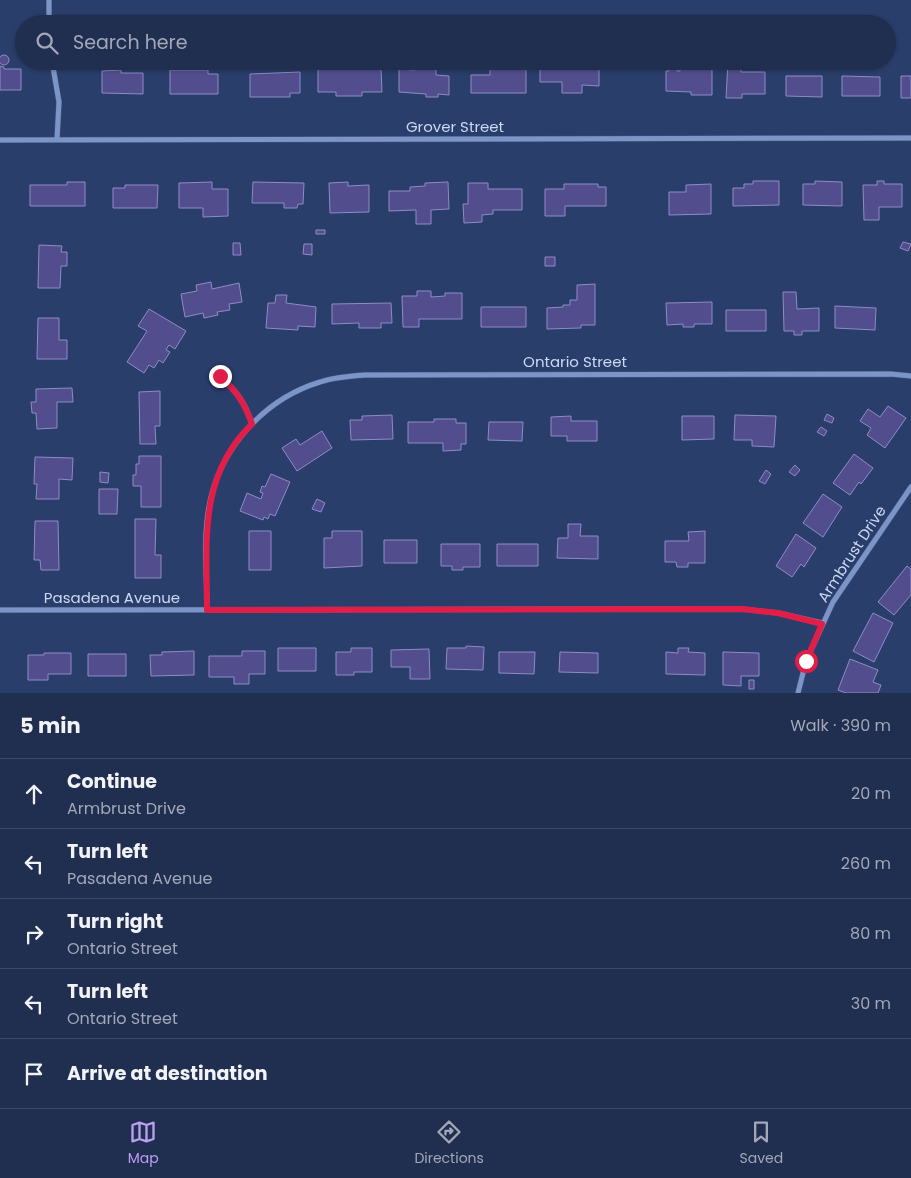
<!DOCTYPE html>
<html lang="en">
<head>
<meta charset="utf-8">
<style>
	:root { --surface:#202e50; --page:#2d3a5a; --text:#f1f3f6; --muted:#a2a8b7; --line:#3d4a67; --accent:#bca0f2 }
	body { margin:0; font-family:Poppins,sans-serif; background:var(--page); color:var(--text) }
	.stop { position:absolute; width:15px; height:15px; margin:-11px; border:4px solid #e11d48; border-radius:50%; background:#fff }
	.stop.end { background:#e11d48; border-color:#fff; box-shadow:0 1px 5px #0008 }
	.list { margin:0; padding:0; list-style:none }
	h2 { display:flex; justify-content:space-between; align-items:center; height:65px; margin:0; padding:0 20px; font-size:21px }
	h2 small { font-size:16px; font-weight:400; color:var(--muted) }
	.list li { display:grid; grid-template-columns:32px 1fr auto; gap:15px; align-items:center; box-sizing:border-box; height:70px; padding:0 20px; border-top:1px solid var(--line) }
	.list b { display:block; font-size:19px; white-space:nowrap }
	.list p { margin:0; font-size:16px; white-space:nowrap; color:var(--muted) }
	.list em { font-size:16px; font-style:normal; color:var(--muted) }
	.icon { flex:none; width:28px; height:28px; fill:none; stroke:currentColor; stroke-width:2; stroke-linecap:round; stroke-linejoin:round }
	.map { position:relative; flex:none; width:911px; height:693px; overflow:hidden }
	.search { position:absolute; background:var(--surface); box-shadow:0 1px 4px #0004; left:15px; right:15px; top:15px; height:55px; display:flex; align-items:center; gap:12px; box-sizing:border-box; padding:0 18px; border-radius:28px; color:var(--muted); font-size:19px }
	.sheet { height:415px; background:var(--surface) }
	nav { display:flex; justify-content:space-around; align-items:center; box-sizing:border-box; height:70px; border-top:1px solid var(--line); background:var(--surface); font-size:14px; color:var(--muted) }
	nav a { display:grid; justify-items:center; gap:2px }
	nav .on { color:var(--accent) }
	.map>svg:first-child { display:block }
	.building { fill:#524e8e; stroke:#8d8cc4 }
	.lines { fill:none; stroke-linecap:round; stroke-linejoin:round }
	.minor-casing { stroke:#46577c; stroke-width:6 }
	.minor { stroke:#7c95c8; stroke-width:5 }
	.route { stroke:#e11d48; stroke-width:6 }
	.labels { text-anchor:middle; stroke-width:4.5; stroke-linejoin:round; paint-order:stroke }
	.street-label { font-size:15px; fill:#cbd9f4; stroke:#2a3e6b }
</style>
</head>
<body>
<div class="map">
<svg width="911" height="693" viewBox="0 0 911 693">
	<rect width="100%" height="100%" fill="#2a3e6b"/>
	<path class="building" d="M-1 60a5 5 0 1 1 10 0a5 5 0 1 1-10 0Z
		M318 61H361V68H381L382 92H362V96H336V92H318Z
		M540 61H599V86L582 85V93H562V82H540Z
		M681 61H694V65H712V95H691V92L666 91V71H669V64H677V71H680Z
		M728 61H741V72H765V94H742V98H726Z
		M490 64H526V93H471V75H490Z
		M0 66 4 67V69H21V90H0Z
		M415 66H436V75L449 76V95L438 94V97H426V94L399 92V69L415 70Z
		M121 70V73H143V94L102 93V71Z
		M170 70H208V74H218V94H170Z
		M300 72V93H290V97H250V74Z
		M786 76H822V97L786 96Z
		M842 76 880 77V96H842Z
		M901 76H911V98H901Z
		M753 181H779V205L733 206V188H744V184H753Z
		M815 181 842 182V206L803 205V184H815Z
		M877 181H884V184H902V207H879V220H864L863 185H877Z
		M67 182H85V206H30V185H67Z
		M212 182V189H228V216L203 217V208H179V183Z
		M253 182 304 183 303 204H298L297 208H284V203H252Z
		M348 182V186L369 185V212L330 213 329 183Z
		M448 182 449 209 431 210V224H416V210L389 211V191H410V187L425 186V183Z
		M468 183H488V189H522V210H493V214L482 215V222L464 223 463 204H468Z
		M564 184H598V187H606V206H565V216H545V189H564Z
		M711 184V214L669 215V192H686V185Z
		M125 185H158L157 208H113V188H125Z
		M316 230H325V234H316Z
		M903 242 911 244 908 251 900 248Z
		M233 243H240L241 255H233Z
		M304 244H312V255L303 254Z
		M39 245 62 246 61 252H67V266H61L60 288H38Z
		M545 257H555V266H545Z
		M211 282 212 289 239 283 242 302 229 304 230 310 217 312 218 315 204 318 203 313 185 317 181 294 197 291 196 285Z
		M595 284V325H581V328L547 329V308L563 307V305H570V300H577V285Z
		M417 291H431V297L445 296V293H462V319H419V327H403L402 296H417Z
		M783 292H796L797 309 819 308V331H802V335H794V331H784Z
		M276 295H287L286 303 316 307 315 327 298 326V330L266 328 268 303H275Z
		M712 302V324H694V327H683V324L667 325 666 303Z
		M391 303 392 323H381V328H359V323L332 324V304Z
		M835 306 876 308 875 330 835 328Z
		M481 307H526V327H481Z
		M149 309 186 331 175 349 169 345 166 350 170 352 163 363 159 360 154 368 149 365 144 373 127 362 147 331 138 326Z
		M726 310H766V331H726Z
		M38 318H59V340H67V359H37Z
		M72 388 73 402H57V428L37 429 36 413H32L31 402H36V389Z
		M160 391V426H155L156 444H140L139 392Z
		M888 406 906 418 885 448 867 435 871 428 860 421 868 409 880 417Z
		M827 414 834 418 832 423 824 420Z
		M392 415 393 439 351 440 350 420H362V416Z
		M735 415 776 416 774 447 752 446V440H734Z
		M571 416V421H597V441H567V436H551V417Z
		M682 416H714V439L682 440Z
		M434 419H456V423H466V444H461V450L443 451V443H408V422H434Z
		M489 422H523L522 441 488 440Z
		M821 427 827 431 824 436 817 432Z
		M322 431 332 448 297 471 282 448 296 439 300 445Z
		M854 454 873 468 861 484 859 482 850 495 833 483Z
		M139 456H161V507H141V486H133V475H136V464H139Z
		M35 457 73 458 72 480 59 479V499H36L37 484H34Z
		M795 465 800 470 795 476 789 472Z
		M766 470 771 474 765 484 759 481Z
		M100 472 109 473 108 483 100 482Z
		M271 474 290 482 275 516 270 514 268 519 264 517 263 520 240 511 247 493 261 499 263 493 260 492 262 486 265 487Z
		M99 489H118L117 514H99Z
		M823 494 842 507 823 537 803 523Z
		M317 499 325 503 321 512 312 509Z
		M135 519H156L155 555H161V578H135Z
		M35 521H58L59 570H41L40 560H34Z
		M568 524H581L580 536H598V559L557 558 558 538H568Z
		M249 531H271V570H249Z
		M332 531H362V566L324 568V538H332Z
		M705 531V563H688V567H677L676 562H665V541H689L688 532Z
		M796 534 816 548 804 567 801 564 792 577 776 566Z
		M384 540H417V563H384Z
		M441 544H480V567H463V570H452V566H441Z
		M497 544H538V566H497Z
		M907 566 911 569V595L894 615 878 602Z
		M873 613 893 623 874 662 853 651Z
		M466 646 484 647 483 670 446 669 447 648H466Z
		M278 648H316V671H278Z
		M351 648H372V672H354V675H336V652H351Z
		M678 648H689L688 652 705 653V675L666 674V652L678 653Z
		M429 649 430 679H410V667H391V650Z
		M194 651V675L151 676 150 655H162V652Z
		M242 651H265V674H249V684H234V677H209V656H242Z
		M499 652H535L534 674 499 673Z
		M560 652 598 653V673L559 672Z
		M723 652 759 653V676H741V686L723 685Z
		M44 653H71V674H48V680H28V655H44Z
		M88 654H126V676H88Z
		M850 659 878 670 873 682 881 685 878 693H846L838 690Z
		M749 680H754V689H749Z"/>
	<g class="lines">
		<defs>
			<path id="minor" d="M49 24V0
				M52 61 59 102 57 139
				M0 140 911 138
				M220 376C237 392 245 402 252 424
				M0 610 742 609 778 613 822 623
				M207 610C207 576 203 540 209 507 219 449 264 399 320 382 335 377 350 376 365 375L891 374 911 376
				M798 693 806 661 833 602 911 487"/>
		</defs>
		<use href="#minor" class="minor-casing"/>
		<use href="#minor" class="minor"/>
	</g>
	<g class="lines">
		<path class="route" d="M220 376C237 392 244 402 252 424 198 476 207 542 207 610L742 609 778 613 822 624 806 661"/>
	</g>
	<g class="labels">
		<g class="street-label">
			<text x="455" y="132">Grover Street</text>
			<text x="575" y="367">Ontario Street</text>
			<text transform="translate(852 554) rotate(-57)" y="5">Armbrust Drive</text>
			<text x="112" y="603">Pasadena Avenue</text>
		</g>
	</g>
</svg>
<div class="stop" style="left:806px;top:661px"></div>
<div class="stop end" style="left:220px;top:376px"></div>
<div class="search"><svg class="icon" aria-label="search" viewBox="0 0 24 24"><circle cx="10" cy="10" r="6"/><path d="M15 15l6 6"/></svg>Search here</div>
</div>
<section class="sheet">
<h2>5 min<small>Walk · 390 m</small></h2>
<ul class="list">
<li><svg class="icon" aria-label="ahead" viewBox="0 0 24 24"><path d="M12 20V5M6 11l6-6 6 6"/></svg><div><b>Continue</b><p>Armbrust Drive</p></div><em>20 m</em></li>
<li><svg class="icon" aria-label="left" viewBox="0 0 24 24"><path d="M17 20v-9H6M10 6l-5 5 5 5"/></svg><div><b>Turn left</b><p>Pasadena Avenue</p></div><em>260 m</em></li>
<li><svg class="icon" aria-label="right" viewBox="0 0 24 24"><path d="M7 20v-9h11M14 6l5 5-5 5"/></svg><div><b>Turn right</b><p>Ontario Street</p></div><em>80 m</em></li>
<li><svg class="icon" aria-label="left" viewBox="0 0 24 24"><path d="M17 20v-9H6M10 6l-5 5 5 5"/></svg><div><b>Turn left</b><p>Ontario Street</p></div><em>30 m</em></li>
<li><svg class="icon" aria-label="arrive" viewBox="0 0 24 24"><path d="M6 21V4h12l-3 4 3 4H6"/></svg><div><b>Arrive at destination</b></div></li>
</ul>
</section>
<nav>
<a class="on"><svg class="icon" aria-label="map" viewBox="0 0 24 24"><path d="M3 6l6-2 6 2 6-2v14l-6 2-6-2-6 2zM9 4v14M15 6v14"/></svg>Map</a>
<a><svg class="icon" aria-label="directions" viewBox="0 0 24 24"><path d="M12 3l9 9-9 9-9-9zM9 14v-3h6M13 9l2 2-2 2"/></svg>Directions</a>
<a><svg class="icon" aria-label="saved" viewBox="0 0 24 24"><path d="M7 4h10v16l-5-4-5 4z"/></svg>Saved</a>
</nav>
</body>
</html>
